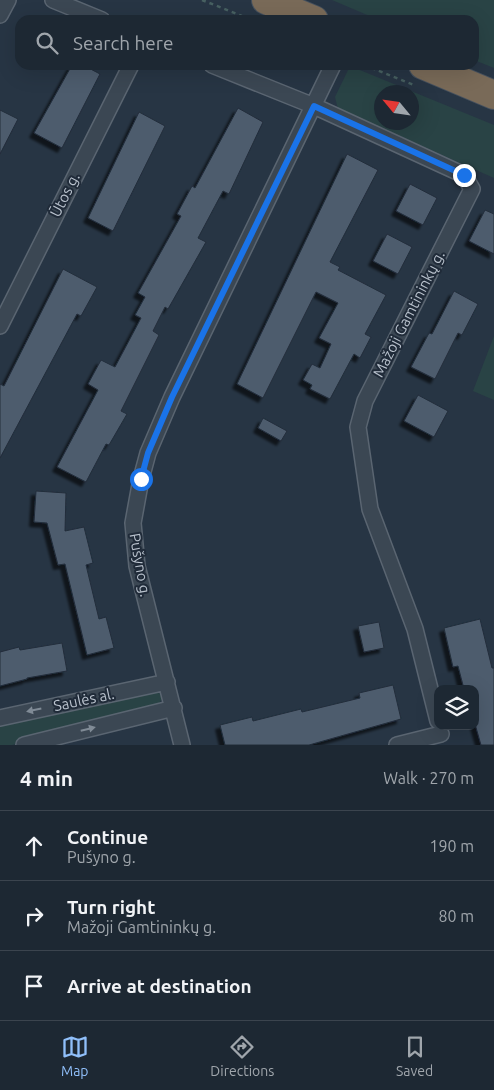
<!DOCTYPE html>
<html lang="en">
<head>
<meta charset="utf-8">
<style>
	:root { --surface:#1d2833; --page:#2a343f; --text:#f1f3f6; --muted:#a0a6ac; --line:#3b444e; --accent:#90bffa }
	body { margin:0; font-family:Ubuntu,sans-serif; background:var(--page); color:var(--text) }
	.controls { position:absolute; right:15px; bottom:15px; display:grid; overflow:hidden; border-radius:10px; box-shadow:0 5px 20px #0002 }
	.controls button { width:45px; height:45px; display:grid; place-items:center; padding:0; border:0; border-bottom:1px solid var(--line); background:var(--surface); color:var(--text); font:25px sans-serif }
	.compass { position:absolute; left:374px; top:85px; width:45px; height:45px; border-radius:50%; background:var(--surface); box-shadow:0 5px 20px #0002; rotate:299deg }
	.stop { position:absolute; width:15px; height:15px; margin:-11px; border:4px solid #1a73e8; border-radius:50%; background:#fff }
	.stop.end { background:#1a73e8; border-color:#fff; box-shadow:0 1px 5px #0008 }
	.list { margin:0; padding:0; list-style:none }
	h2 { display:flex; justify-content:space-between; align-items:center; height:65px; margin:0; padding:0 20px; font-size:21px }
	h2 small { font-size:16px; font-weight:400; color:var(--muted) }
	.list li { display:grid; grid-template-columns:32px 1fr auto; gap:15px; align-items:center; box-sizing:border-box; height:70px; padding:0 20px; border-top:1px solid var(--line) }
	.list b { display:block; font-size:19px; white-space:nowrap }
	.list p { margin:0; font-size:16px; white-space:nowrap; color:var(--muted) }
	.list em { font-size:16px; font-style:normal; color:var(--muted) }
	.icon { flex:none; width:28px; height:28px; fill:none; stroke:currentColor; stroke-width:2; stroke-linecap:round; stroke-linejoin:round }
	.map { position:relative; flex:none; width:494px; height:745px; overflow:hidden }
	.search { position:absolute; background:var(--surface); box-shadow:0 5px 20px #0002; left:15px; right:15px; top:15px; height:55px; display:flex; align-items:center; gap:12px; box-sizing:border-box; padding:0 18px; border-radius:15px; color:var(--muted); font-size:19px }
	.sheet { height:275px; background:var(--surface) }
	nav { display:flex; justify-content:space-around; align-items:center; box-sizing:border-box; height:70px; border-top:1px solid var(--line); background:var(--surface); font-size:14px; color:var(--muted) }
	nav a { display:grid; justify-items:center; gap:2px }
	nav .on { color:var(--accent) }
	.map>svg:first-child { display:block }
	.green { fill:#294345; fill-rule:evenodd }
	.building { fill:#4e5c6d; stroke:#222d3b; filter:url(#shadow) }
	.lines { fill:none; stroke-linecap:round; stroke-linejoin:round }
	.street-casing { stroke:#5a6571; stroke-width:18 }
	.highway-casing { stroke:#46515e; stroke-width:30 }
	.path { stroke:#476061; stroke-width:2.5; stroke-dasharray:4 4; stroke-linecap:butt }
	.street { stroke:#3b4753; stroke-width:15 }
	.highway { stroke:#796a58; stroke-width:28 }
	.oneway { fill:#808b96 }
	.route { stroke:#1a73e8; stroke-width:6 }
	.labels { text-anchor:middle; stroke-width:4; stroke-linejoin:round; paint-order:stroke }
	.street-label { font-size:15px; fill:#b9c2cd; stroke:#202b39 }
</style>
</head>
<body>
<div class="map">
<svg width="494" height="745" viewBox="0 0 494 745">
	<defs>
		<filter id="shadow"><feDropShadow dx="-4.5" dy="4.5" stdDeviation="1" flood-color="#0009"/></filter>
	</defs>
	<rect width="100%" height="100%" fill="#273544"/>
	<path class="green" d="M332 0H494V68L474 60V20H379Z
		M350 66 494 125V178L338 109 335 97ZM382 92H412V122H382Z
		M494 336V400L473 391Z
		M153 690 162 695V699L156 707 12 745H0V725Z"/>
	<path class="building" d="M72 65H83L100 74 62 148 34 133Z
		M238 108 263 122 229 194 223 191 198 238 206 242 168 309 165 307 153 331 159 335 121 411 127 414 109 445 106 444 86 482 57 467 98 390 88 384 101 360 115 367 141 318 135 315 145 297 138 293 181 216 177 214 192 186 195 188Z
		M0 110 18 119 0 154Z
		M139 112 165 126 113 231 88 218Z
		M347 154 378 170 330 262 340 267 338 270 386 295 365 334 371 337 360 358 354 354 330 399 310 389 312 385 303 380 312 364 320 368 331 344 319 338 338 303 316 292 263 398 237 384Z
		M410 184 437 198 423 225 396 211Z
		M485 210 494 214V254L469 241Z
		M387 234 412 247 398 274 373 261Z
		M63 269 97 287 81 316 77 314 0 458V384L4 386Z
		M454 291 478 304 462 335 458 333 435 379 411 367 429 333 432 334Z
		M418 395 448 411 434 437 404 421Z
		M263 418 287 431 281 441 258 428Z
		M36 491 66 493 65 531 84 527 93 563 86 565 99 619 106 617 114 648 87 655 65 564 58 565 47 523 34 522Z
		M480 619 492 668H494V745H481L475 724V689H464L458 666 453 667 444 628Z
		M379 622 384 648 364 652 358 626Z
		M62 643 67 671 27 678V679L0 686V652L19 647 20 650Z
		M393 685 401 719 309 745H225L220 725 252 717 253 721 301 709 302 712 360 698 359 693Z"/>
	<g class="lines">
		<defs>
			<path id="street" d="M53 0 102 20
				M0 15 8 0
				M212 65 314 106 464 175 472 189 365 401 358 427 370 509 415 629 438 721
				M0 326 131 65
				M0 718 167 682
				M24 745 174 708
				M182 745 137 566 133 523 141 479 148 453 172 397 333 65
				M397 745 441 734"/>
			<path id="highway" d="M266 0 314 20
				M423 65 494 95"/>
		</defs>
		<use href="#street" class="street-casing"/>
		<use href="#highway" class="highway-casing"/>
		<path class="path" d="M202 0 252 20
			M364 65 414 85"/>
		<use href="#street" class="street"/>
		<use href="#highway" class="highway"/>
	</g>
	<defs><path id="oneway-solid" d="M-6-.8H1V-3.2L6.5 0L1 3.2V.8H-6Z" transform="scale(1.25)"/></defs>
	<g class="oneway">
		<use href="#oneway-solid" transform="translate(34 710) rotate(168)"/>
		<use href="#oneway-solid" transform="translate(88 729) rotate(-14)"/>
	</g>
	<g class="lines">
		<path class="route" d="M141 479 148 453 172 397 314 106 464 175"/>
	</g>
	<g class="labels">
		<g class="street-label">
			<text transform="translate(65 195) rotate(-63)" y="5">Ūtos g.</text>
			<text transform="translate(409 314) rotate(-63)" y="5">Mažoji Gamtininkų g.</text>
			<text transform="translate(140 565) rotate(80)" y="5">Pušyno g.</text>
			<text transform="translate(84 700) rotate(-12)" y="5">Saulės al.</text>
		</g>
	</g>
</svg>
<div class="controls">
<button><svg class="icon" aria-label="layers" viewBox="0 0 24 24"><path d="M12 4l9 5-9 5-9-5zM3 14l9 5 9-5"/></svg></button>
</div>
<svg class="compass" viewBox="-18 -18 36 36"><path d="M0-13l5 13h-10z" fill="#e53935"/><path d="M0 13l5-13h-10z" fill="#a0a6ac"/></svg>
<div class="stop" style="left:141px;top:479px"></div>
<div class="stop end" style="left:464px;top:175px"></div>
<div class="search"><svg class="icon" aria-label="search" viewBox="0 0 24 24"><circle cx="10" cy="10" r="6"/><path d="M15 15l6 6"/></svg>Search here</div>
</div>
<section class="sheet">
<h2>4 min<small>Walk · 270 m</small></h2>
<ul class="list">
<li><svg class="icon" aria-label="ahead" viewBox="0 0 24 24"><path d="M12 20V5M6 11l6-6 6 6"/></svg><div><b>Continue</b><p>Pušyno g.</p></div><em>190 m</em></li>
<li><svg class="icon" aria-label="right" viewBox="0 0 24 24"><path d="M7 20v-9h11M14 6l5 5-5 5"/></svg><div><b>Turn right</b><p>Mažoji Gamtininkų g.</p></div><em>80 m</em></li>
<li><svg class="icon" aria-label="arrive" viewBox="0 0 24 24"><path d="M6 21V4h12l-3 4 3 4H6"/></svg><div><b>Arrive at destination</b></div></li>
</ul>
</section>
<nav>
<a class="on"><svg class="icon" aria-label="map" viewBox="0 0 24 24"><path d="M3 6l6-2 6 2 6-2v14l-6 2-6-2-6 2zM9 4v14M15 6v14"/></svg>Map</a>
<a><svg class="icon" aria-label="directions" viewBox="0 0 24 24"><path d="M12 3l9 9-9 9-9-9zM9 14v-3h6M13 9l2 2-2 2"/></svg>Directions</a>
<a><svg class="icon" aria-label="saved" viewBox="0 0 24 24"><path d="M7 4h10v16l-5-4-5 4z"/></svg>Saved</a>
</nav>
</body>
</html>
